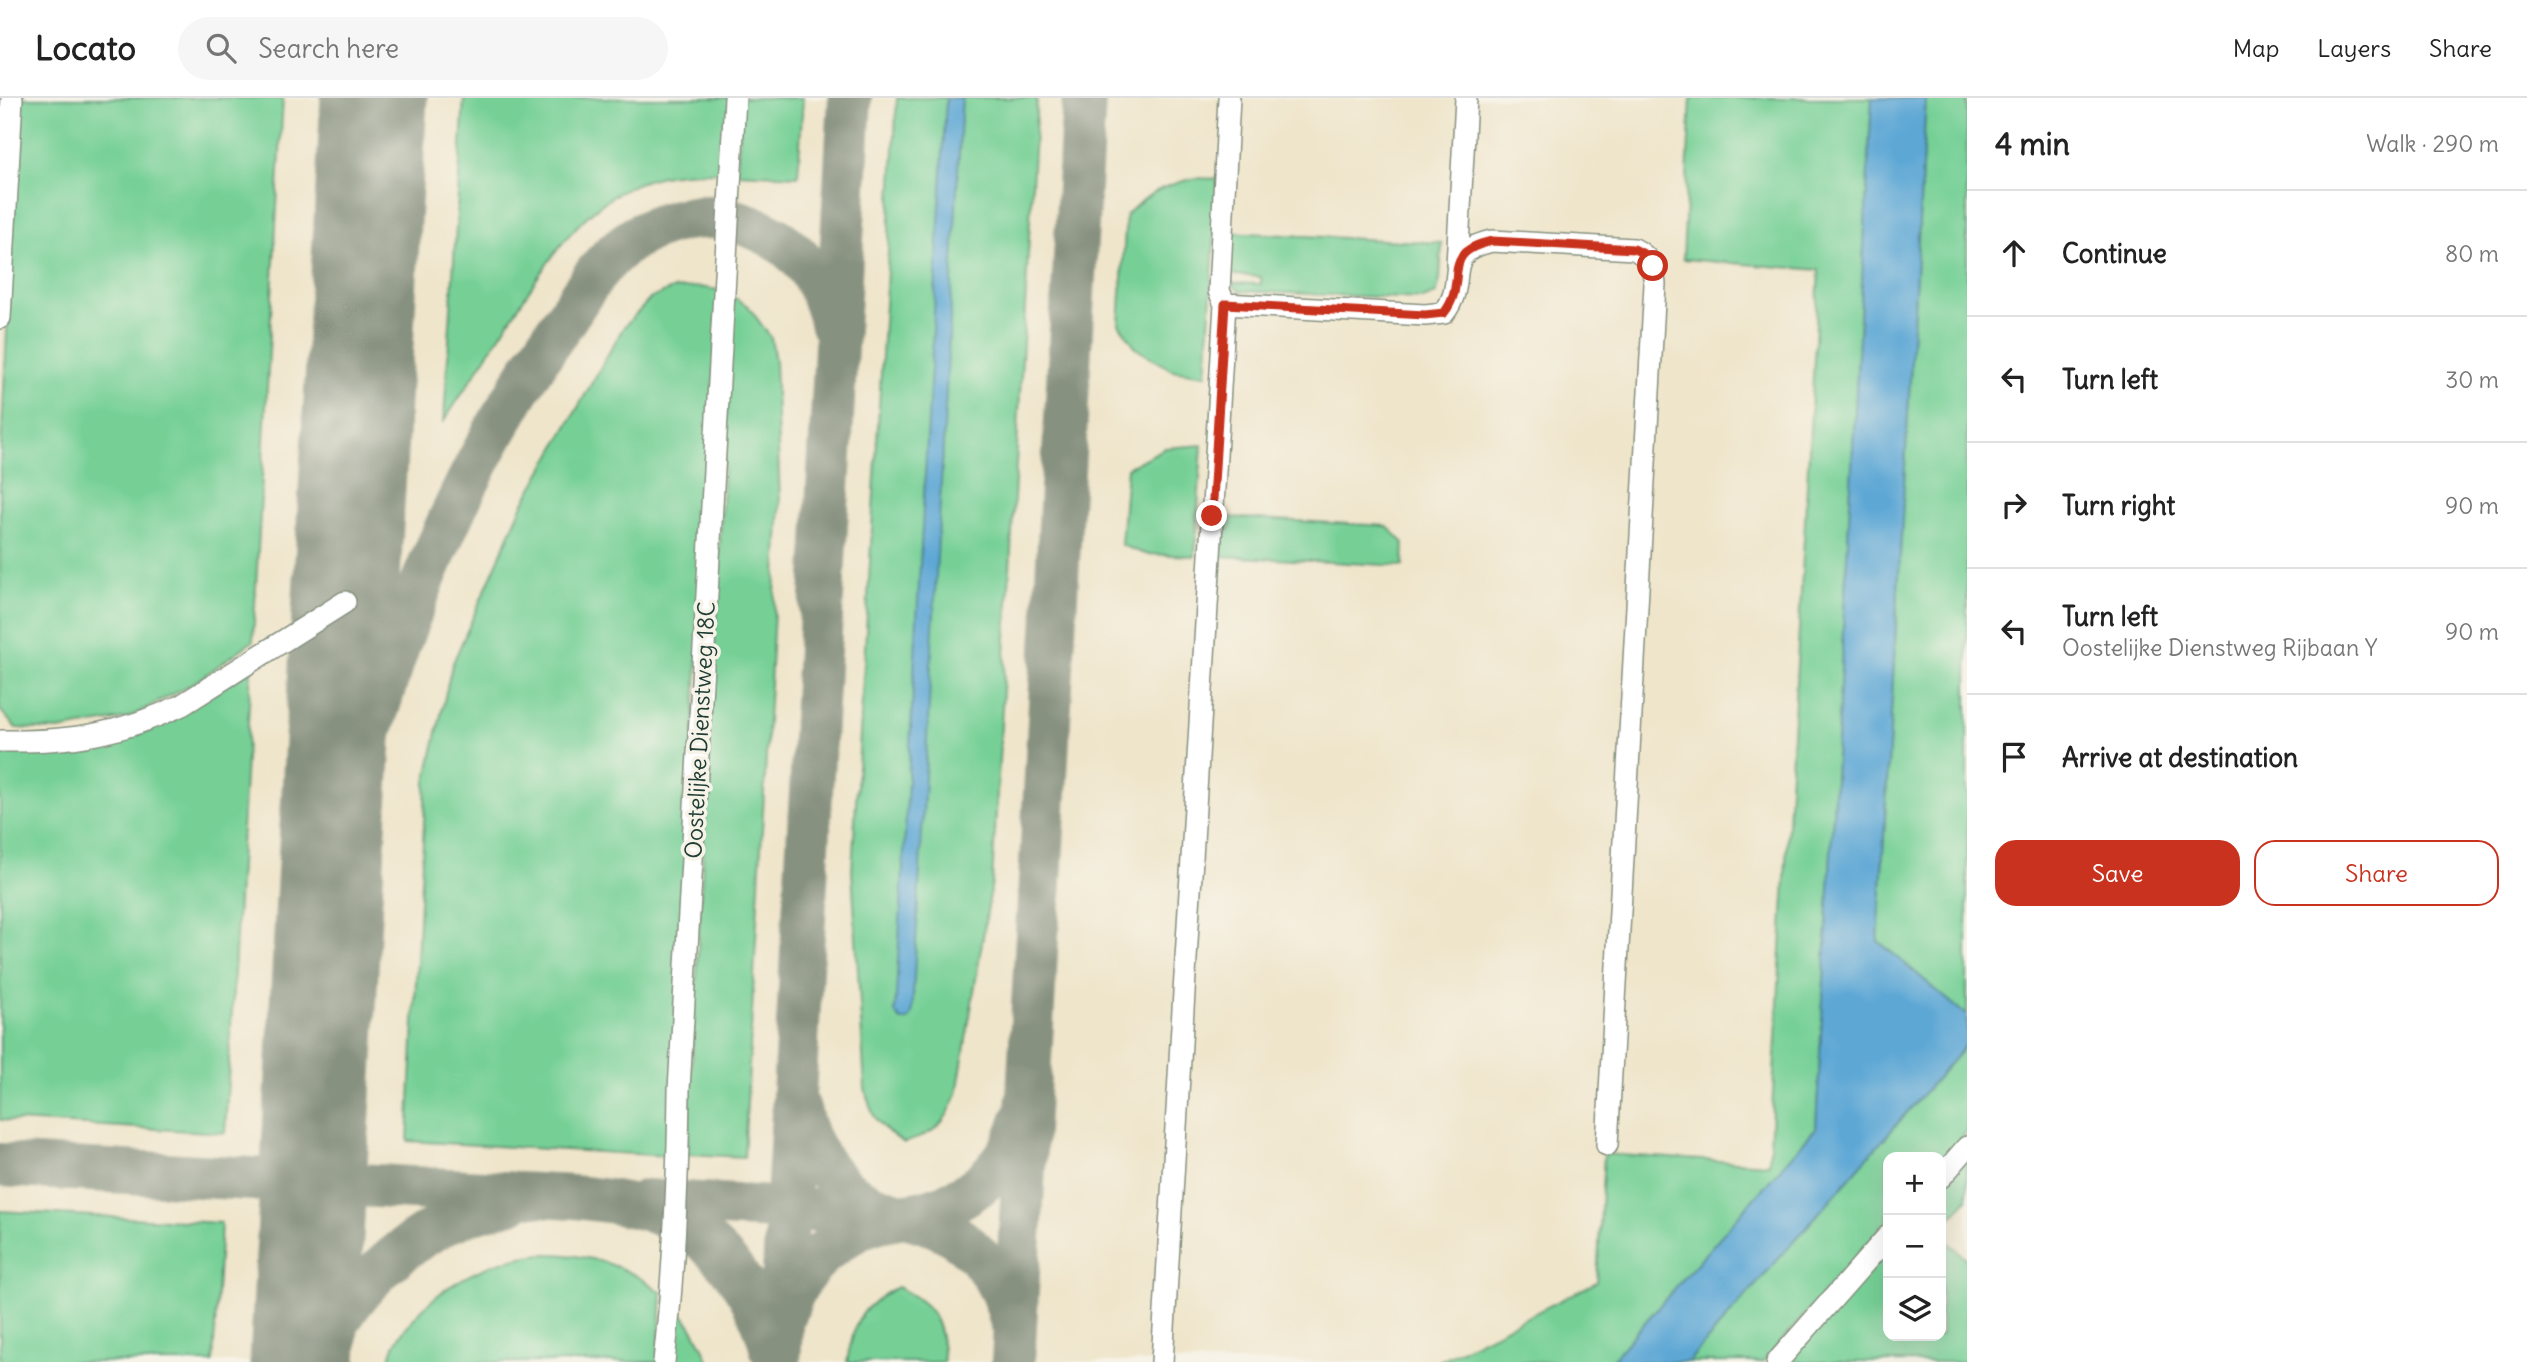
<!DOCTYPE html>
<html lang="en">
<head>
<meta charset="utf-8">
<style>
	:root { --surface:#fff; --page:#f6f6f6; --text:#222; --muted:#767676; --line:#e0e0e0; --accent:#c8321e }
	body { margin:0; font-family:Delius,sans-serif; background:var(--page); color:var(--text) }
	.controls { position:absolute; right:21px; bottom:21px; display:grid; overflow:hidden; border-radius:14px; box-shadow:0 7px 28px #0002 }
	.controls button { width:63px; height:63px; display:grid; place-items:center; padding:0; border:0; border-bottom:2px solid var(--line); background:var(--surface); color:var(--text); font:35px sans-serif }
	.stop { position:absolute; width:21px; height:21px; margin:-16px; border:5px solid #c8321e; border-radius:50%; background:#fff }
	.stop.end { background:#c8321e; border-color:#fff; box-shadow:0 2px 7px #0008 }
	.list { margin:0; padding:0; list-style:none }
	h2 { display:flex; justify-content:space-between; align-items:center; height:91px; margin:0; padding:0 28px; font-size:30px }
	h2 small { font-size:23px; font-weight:400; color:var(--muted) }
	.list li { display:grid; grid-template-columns:46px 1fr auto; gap:21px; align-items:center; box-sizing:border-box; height:126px; padding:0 28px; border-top:2px solid var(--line) }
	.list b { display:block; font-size:26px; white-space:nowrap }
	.list p { margin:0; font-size:23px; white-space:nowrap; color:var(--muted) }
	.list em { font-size:23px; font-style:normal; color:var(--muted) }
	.actions { display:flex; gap:14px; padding:21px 28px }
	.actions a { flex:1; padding:16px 0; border:2px solid var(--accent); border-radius:21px; text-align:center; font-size:24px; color:var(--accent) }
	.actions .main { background:var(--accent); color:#fff }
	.icon { flex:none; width:38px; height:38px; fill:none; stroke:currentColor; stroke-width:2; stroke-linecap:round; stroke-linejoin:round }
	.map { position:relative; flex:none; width:1967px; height:1264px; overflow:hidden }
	header { display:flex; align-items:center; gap:42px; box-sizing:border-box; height:98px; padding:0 35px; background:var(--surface); border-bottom:2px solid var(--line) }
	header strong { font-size:33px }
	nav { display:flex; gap:38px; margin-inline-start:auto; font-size:24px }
	.search { width:490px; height:63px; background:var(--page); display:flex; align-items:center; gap:18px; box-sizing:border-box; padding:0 24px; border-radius:38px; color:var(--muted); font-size:26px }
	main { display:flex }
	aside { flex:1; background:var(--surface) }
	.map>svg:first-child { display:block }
	.green { fill:#76d096; stroke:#4a8665; stroke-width:2 }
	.water { fill:#5da7d5; stroke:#3e7284; stroke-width:2 }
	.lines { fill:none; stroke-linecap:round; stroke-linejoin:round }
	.taxiway { stroke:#879180; stroke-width:44 }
	.runway { stroke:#879180; stroke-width:107 }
	.minor-casing { stroke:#879180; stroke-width:24 }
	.minor { stroke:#fff; stroke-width:21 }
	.route { stroke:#c8321e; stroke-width:9 }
	.labels { text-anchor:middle; stroke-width:7; stroke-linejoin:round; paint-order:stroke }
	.street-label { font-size:23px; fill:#1f3d34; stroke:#f7f3e8 }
</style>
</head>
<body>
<header>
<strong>Locato</strong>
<div class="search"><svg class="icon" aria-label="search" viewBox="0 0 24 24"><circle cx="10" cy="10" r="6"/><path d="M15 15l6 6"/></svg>Search here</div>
<nav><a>Map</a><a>Layers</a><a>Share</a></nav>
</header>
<main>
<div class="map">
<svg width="1967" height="1264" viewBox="0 0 1967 1264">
	<rect width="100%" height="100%" fill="#f7f3e8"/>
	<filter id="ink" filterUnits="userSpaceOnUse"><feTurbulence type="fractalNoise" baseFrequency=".0143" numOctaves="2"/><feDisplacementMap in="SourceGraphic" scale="14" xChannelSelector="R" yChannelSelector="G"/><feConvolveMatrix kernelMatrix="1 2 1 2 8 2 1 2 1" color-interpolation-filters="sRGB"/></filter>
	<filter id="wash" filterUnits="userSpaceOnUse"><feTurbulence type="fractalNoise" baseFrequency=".00686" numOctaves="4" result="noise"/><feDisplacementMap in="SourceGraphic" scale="28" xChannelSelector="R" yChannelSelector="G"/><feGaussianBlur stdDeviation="1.57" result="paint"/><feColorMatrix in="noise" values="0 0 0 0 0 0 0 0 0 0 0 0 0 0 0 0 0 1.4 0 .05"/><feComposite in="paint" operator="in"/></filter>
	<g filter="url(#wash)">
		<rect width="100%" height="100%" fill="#efe5cb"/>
		<path class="green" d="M19 0H283L253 543 194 585 128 620 58 632 16 630 0 612V369Z
			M464 0H730L725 74C696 74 664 74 636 86 576 111 542 173 508 225 487 258 465 291 444 323Z
			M741 0H803L798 78 737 75Z
			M897 0H1037L992 784 957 996C945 1027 936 1035 904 1045 877 1028 872 1021 865 990L852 773Z
			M1691 0H1872L1816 1030 1610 1264H1437L1597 1184 1604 1056 1769 1066 1819 172 1683 161Z
			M1926 0H1967V918L1878 843Z
			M1196 80 1218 81 1206 277 1172 272 1137 251 1119 226 1126 117C1151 93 1162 88 1196 80Z
			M1227 134 1442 145 1440 182 1436 196 1423 201 1240 193 1230 185 1261 186V179L1236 177 1226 173Z
			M699 189 719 192 669 1058 408 1043 426 684 452 567 522 408 623 230 651 200 672 191Z
			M733 199 748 208 771 240 775 263 780 405 744 1059 687 1056Z
			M1202 347 1195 458 1145 456 1121 447 1127 370 1165 350Z
			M1223 419 1387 428 1404 445 1403 468 1221 458Z
			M251 571 225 1035 0 1022V651L67 656 147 634Z
			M1967 946V1034L1941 1064V1059H1888V1123L1763 1264H1688Z
			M1967 1060V1101L1941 1132V1089Z
			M0 1113 221 1125 213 1264H0Z
			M1941 1138 1967 1161V1264H1787L1888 1149V1238H1941Z
			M544 1156C589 1156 627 1167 662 1195L658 1264H390C391 1249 399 1238 409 1226 442 1185 492 1160 544 1156Z
			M897 1189C935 1207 941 1223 944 1264H847C855 1222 859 1210 897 1189Z
			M674 1206C690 1223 701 1242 709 1264H671Z"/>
		<path class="water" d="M946 0H962L912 917 908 922H901L895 915Z
			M1872 0H1926L1878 843 1967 918V946L1688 1264H1610L1816 1030Z"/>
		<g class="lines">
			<path class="taxiway" d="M364 178 375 92 391 0
				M323 904C334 819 342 732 366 649 409 498 474 350 565 221 583 194 600 164 627 145 655 125 699 113 732 122 790 138 818 169 832 227
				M799 1011C805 1046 832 1088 865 1104 887 1115 913 1119 936 1128 975 1144 1002 1182 1011 1222
				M0 1067 574 1099C599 1102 624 1104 648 1112 713 1133 757 1191 773 1255
				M647 1103 904 1117
				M786 1214C797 1175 826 1147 862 1129 879 1121 901 1119 919 1115 968 1104 1008 1072 1022 1023
				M319 1264C340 1205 389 1154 444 1126 465 1115 488 1109 511 1104
				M779 1264 850 0
				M1013 1264 1084 0"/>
			<path class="runway" d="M303 1264 374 0"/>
		</g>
	</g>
	<g filter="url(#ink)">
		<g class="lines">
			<defs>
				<path id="minor" d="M1457 167 1466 0
					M1225 206 1425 217 1444 215C1470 182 1438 155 1492 143L1634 151C1650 159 1653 169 1655 186L1607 1047
					M0 220 12 0
					M0 643C70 644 118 637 182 607L345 504
					M1941 1079 1967 1049
					M664 1264C674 1174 678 1083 679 992L735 0
					M1162 1264 1225 206 1219 193 1229 0
					M1777 1264 1888 1138"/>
			</defs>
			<use href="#minor" class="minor-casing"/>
			<use href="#minor" class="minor"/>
		</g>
	</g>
	<g class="lines" filter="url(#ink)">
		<path class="route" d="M1212 418 1225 206 1425 217 1444 215C1470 182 1437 155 1492 143L1634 151 1644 156 1653 168"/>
	</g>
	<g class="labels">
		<g class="street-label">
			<text transform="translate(700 632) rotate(-87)" y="8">Oostelijke Dienstweg 18C</text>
		</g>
	</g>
</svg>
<div class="controls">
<button>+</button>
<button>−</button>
<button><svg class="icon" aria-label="layers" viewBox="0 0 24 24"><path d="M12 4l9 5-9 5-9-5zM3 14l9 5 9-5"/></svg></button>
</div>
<div class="stop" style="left:1653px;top:168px"></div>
<div class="stop end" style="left:1212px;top:418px"></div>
</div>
<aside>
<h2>4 min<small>Walk · 290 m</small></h2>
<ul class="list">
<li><svg class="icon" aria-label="ahead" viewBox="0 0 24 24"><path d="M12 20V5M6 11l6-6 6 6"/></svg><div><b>Continue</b></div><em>80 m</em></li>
<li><svg class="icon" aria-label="left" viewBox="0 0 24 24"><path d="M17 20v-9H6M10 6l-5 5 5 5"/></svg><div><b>Turn left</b></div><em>30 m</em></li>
<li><svg class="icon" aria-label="right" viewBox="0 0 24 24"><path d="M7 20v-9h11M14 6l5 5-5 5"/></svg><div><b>Turn right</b></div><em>90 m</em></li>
<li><svg class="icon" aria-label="left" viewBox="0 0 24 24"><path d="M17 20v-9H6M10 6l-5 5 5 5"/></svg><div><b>Turn left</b><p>Oostelijke Dienstweg Rijbaan Y</p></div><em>90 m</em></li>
<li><svg class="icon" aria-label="arrive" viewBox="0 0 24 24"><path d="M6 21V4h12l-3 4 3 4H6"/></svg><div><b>Arrive at destination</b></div></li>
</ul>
<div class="actions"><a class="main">Save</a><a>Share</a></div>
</aside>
</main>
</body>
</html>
